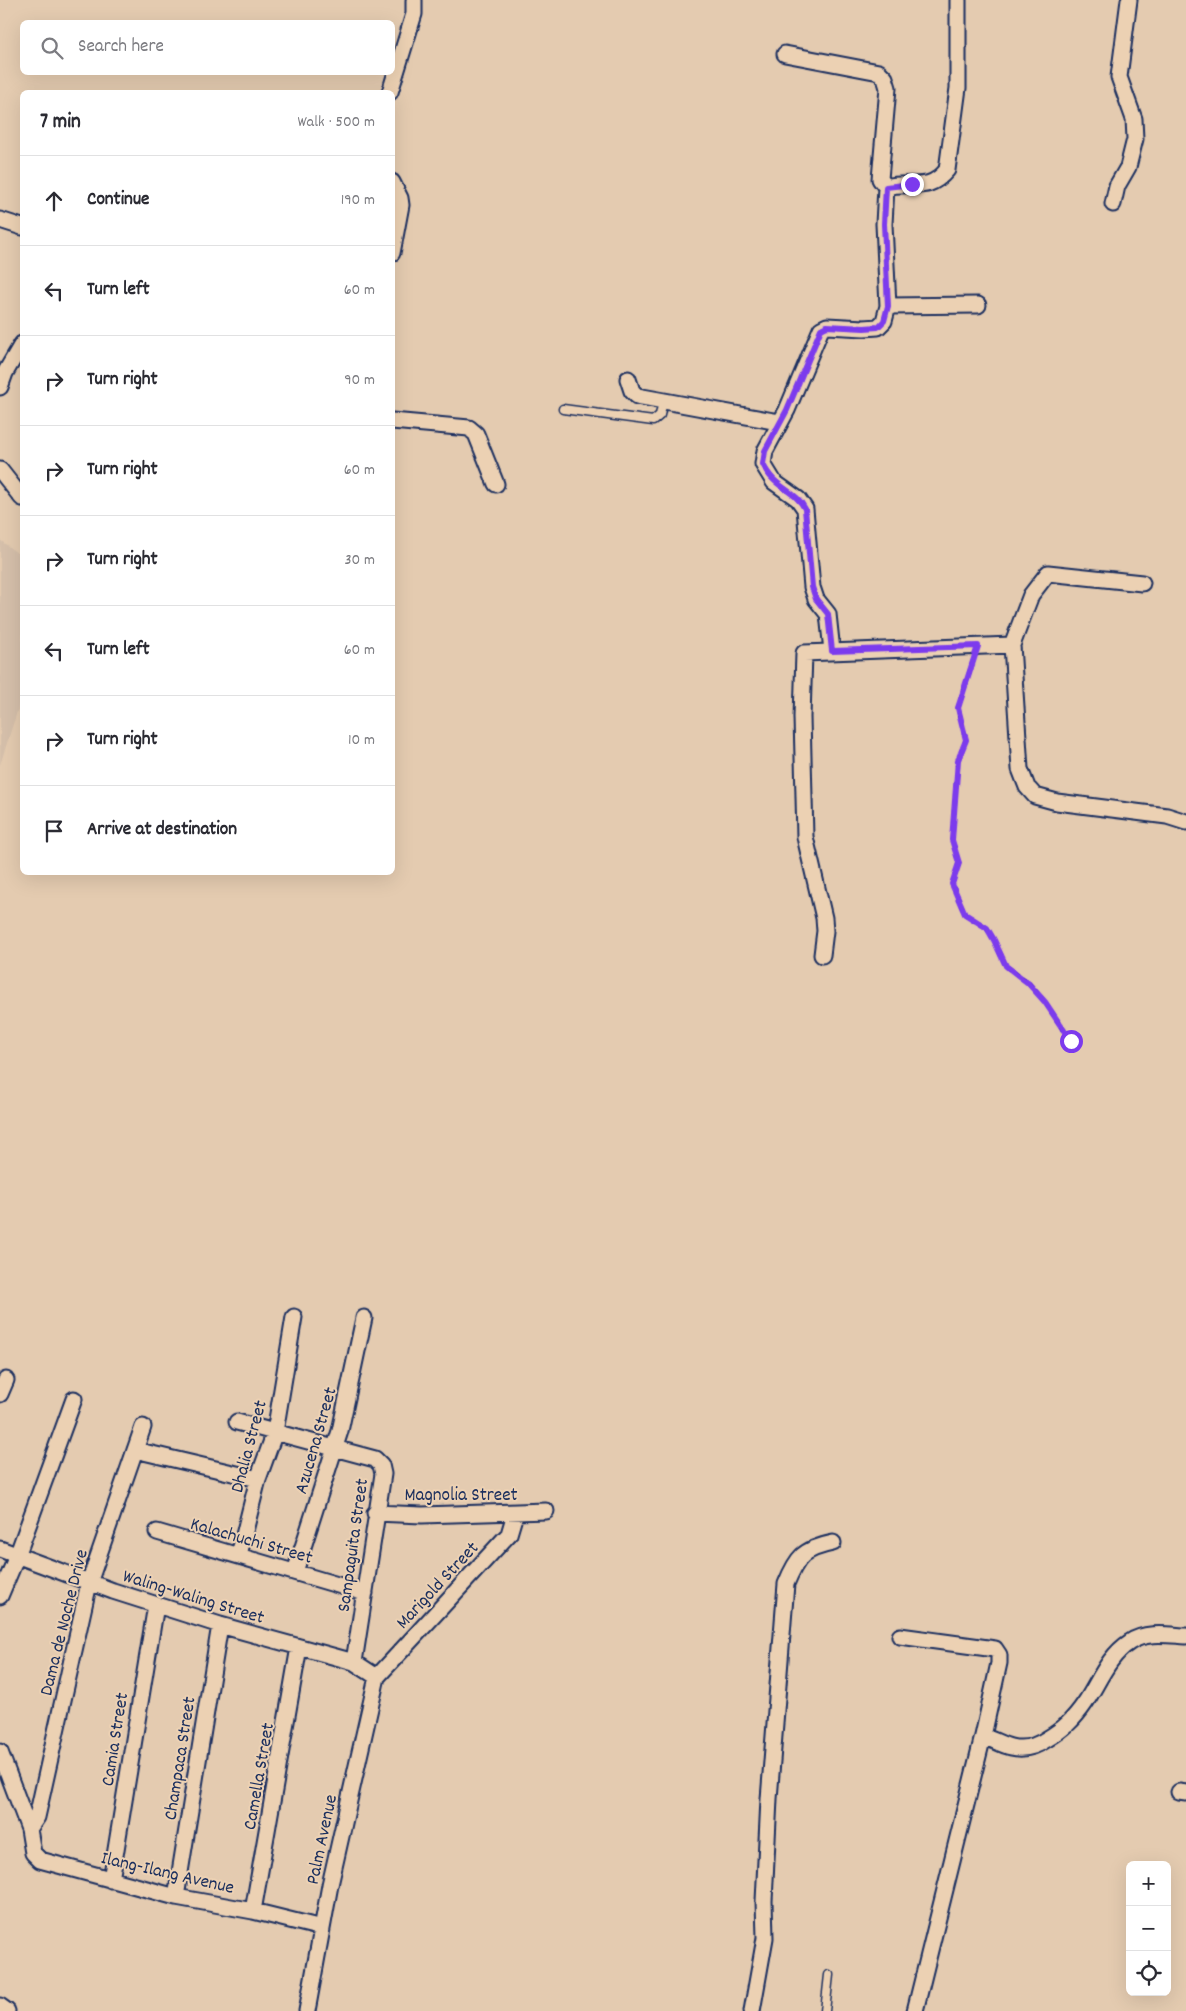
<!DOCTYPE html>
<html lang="en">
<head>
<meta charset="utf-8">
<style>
	:root { --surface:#fff; --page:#f2f2f3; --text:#2b2b33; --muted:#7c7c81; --line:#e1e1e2 }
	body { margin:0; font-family:Dekko,sans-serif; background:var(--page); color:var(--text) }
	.controls { position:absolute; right:15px; bottom:15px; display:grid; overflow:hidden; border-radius:8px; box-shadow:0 5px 20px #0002 }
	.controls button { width:45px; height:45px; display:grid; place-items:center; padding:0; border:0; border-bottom:1px solid var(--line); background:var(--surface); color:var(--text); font:25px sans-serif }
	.stop { position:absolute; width:15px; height:15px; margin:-11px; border:4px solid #7c3aed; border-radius:50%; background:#fff }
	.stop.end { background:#7c3aed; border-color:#fff; box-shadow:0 1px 5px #0008 }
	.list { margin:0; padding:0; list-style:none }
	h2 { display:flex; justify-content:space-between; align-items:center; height:65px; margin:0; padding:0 20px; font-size:21px }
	h2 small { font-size:16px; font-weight:400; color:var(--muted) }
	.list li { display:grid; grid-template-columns:32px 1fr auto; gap:15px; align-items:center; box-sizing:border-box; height:90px; padding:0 20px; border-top:1px solid var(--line) }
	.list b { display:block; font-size:19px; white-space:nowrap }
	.list em { font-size:16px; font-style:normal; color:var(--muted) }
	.icon { flex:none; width:28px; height:28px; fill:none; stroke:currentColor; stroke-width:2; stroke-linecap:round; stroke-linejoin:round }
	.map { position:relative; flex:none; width:1186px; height:2011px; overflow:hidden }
	.search { position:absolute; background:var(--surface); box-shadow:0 5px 20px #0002; left:20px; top:20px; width:375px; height:55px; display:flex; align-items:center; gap:12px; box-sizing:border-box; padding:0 18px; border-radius:8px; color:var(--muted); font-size:19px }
	.panel { position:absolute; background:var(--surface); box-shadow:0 5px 20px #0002; left:20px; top:90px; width:375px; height:785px; border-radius:8px }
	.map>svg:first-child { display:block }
	.built { fill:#d5bfaa }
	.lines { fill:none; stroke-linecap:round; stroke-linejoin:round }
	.service-casing { stroke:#1b2f5e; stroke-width:11 }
	.minor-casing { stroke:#1b2f5e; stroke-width:19 }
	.path { stroke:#1b2f5e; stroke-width:3; stroke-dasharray:5 4; stroke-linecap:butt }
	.service { stroke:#ecd1b3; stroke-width:8 }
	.minor { stroke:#ecd1b3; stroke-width:15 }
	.route { stroke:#7c3aed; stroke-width:6 }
	.labels { text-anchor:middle; stroke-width:4; stroke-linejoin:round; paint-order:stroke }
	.street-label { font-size:19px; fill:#1b2f5e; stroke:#ecd1b3 }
</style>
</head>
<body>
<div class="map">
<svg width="1186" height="2011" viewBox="0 0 1186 2011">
	<rect width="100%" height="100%" fill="#e4cbb0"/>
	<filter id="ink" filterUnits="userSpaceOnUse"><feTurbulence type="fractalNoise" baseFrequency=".02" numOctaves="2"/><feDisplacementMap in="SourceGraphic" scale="10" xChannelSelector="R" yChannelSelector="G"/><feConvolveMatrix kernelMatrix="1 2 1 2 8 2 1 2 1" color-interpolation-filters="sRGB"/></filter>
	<g filter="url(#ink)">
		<path class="built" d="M0 540 22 557V696L0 765Z"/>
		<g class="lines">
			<defs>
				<path id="service" d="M563 409 653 421 660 415 663 401
					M825 2011 829 1975"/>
				<path id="minor" d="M785 54 879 72 885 78 888 88 880 179 886 187
					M390 92 414 14V0
					M392 182 400 198 401 205 392 253
					M1113 204 1117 186 1128 167 1135 139 1134 119 1119 77 1129 0
					M0 220 22 227
					M888 306 978 305
					M628 379 632 391 637 396 779 422
					M0 387 5 373 22 344
					M392 421 469 428 476 434 496 484
					M0 470 22 498
					M1142 583 1048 573 1031 595 1012 645 1020 769 1027 787 1035 796 1057 802 1167 816 1186 822
					M832 651 828 614 816 599 812 587 805 509 798 499 774 482 763 464 765 451 787 410 821 329 827 326 864 328 878 327 884 321 888 306 884 224 886 187C913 180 927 194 947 170L958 88V0
					M822 955 825 931 824 918 805 837 802 717 804 653 1012 645
					M0 1394 6 1380
					M237 1422 375 1459 381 1465 383 1474 354 1662
					M135 1450 258 1479
					M375 1513 422 1515 546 1511
					M157 1532 365 1593
					M0 1549 113 1591 220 1625 354 1662 377 1677
					M239 1555 258 1479 275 1432 294 1317
					M295 1572 340 1431 364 1318
					M0 1596 17 1556 74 1399
					M900 1636 995 1649 999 1655V1663L983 1736 915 2011
					M377 1677 509 1534 515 1514
					M983 1736C992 1739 1002 1745 1011 1747 1024 1750 1037 1746 1047 1739 1064 1729 1074 1719 1085 1703 1099 1682 1108 1656 1130 1642 1146 1631 1168 1635 1186 1636
					M0 1752 29 1829 33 1853 40 1860 176 1897 253 1911 322 1928
					M1179 1792 1186 1793
					M29 1829 37 1817 89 1583 143 1427
					M111 1880 156 1605
					M176 1897 220 1625
					M253 1911 299 1647
					M0 2006 7 2011
					M307 2011 330 1885 377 1677
					M752 2011 765 1938 764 1901 769 1799 786 1584C797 1557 803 1549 833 1543"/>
			</defs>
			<use href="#service" class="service-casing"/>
			<use href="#minor" class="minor-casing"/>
			<path class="path" d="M973 661 958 708 966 739 958 760 952 840 959 863 952 884 965 914 987 928 994 940 1006 966 1029 983 1045 1002 1071 1041"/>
			<use href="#service" class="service"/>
			<use href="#minor" class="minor"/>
		</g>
	</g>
	<g class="lines" filter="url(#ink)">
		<path class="route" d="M912 184 886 187 884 224 888 306 884 321 878 327 864 328 827 326 821 329 787 410 765 451 763 464C773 488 796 490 805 509L812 587 816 599 828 614 832 651 978 646 958 708 966 740 958 760 952 840 959 863 952 884 965 914 987 928 994 940 1006 966 1028 983 1045 1002 1071 1041"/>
	</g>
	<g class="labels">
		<g class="street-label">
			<text transform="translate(314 1440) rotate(-74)" y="7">Azucena Street</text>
			<text transform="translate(247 1446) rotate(-75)" y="7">Dhalia Street</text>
			<text x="461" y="1500">Magnolia Street</text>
			<text transform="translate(252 1539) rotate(16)" y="7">Kalachuchi Street</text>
			<text transform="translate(351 1545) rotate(-82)" y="7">Sampaguita Street</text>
			<text transform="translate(436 1584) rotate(-47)" y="7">Marigold Street</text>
			<text transform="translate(194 1595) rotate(17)" y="7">Waling-Waling Street</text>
			<text transform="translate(62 1622) rotate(-76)" y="7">Dama de Noche Drive</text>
			<text transform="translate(113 1739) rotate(-81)" y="7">Camia Street</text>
			<text transform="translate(178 1758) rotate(-81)" y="7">Champaca Street</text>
			<text transform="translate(257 1776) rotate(-80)" y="7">Camella Street</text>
			<text transform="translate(320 1839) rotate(-78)" y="7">Palm Avenue</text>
			<text transform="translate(168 1871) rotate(13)" y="7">Ilang-Ilang Avenue</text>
		</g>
	</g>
</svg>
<div class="controls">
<button>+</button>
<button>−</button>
<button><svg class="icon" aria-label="locate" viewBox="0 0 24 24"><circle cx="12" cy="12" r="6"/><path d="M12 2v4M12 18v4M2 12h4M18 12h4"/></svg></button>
</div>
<div class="stop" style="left:1071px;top:1041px"></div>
<div class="stop end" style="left:912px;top:184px"></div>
<div class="search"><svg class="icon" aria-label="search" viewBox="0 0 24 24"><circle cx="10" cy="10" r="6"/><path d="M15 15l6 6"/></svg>Search here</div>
<section class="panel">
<h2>7 min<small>Walk · 500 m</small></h2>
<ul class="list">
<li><svg class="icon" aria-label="ahead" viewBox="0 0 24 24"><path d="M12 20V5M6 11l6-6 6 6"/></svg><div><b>Continue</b></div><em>190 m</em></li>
<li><svg class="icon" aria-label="left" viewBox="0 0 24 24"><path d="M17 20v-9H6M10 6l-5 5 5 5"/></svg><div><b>Turn left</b></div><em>60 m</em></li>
<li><svg class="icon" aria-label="right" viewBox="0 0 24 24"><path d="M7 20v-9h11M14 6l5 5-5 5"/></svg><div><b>Turn right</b></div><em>90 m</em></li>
<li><svg class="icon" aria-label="right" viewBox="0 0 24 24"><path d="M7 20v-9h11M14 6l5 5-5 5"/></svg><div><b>Turn right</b></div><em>60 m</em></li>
<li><svg class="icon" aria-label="right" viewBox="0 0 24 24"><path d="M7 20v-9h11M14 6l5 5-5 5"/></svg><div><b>Turn right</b></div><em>30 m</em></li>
<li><svg class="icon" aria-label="left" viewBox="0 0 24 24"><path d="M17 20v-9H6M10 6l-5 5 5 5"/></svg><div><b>Turn left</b></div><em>60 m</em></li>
<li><svg class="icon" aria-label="right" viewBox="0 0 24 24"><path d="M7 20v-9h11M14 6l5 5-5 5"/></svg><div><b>Turn right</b></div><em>10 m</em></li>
<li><svg class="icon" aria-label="arrive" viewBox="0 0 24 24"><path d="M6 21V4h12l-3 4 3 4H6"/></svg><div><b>Arrive at destination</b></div></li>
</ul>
</section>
</div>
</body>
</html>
